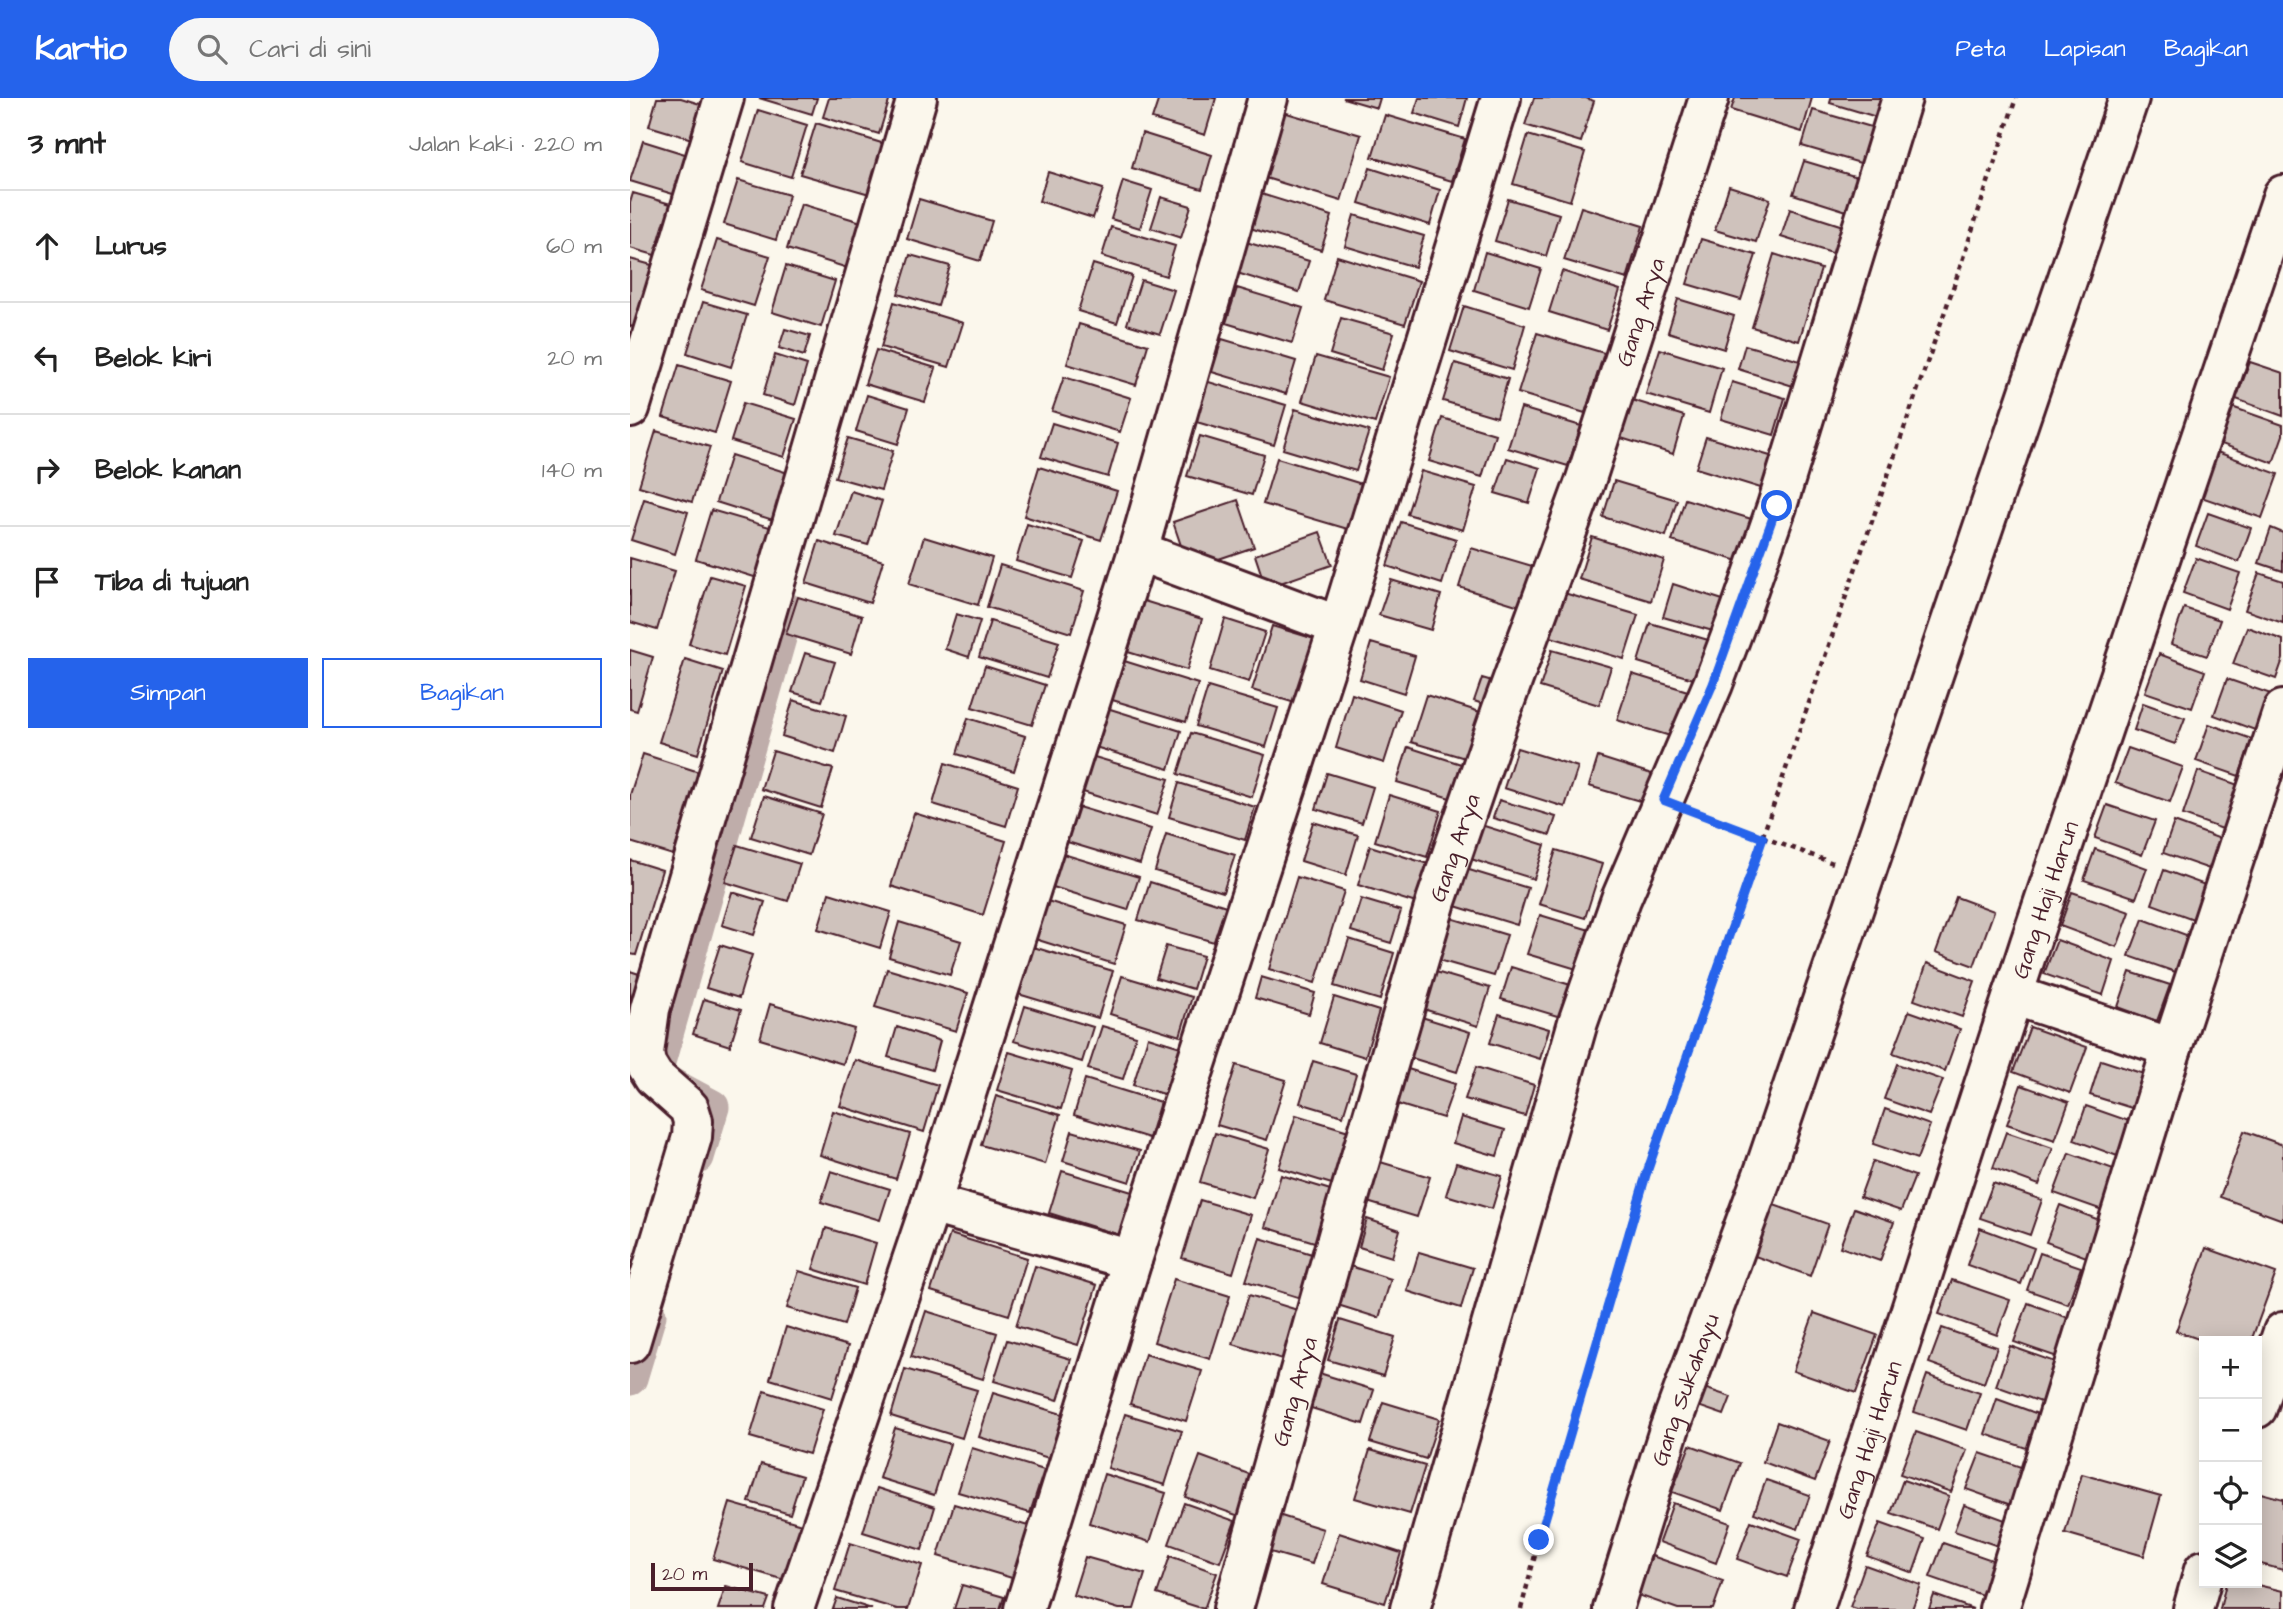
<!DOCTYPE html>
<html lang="id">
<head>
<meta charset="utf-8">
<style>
	:root { --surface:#fff; --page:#f6f6f6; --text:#222; --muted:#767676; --line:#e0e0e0; --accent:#2563eb }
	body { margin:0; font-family:"Architects Daughter",sans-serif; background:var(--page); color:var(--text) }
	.controls { position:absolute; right:21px; bottom:21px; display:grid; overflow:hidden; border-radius:0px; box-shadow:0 4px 18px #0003 }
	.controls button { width:63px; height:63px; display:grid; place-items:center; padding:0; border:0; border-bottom:2px solid var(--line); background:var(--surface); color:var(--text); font:35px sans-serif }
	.scale { position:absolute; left:21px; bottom:18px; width:102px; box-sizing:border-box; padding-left:7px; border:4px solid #4a1f2b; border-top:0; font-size:19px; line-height:24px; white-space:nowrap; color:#4a1f2b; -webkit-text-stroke:5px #fbf7ec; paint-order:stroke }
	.stop { position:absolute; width:21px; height:21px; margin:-16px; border:5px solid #2563eb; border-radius:50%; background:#fff }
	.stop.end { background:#2563eb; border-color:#fff; box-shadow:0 2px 7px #0008 }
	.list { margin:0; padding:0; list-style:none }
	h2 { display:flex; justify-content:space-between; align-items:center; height:91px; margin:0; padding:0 28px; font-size:30px }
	h2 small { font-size:23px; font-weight:400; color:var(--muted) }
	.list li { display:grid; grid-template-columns:46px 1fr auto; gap:21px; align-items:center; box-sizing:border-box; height:112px; padding:0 28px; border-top:2px solid var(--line) }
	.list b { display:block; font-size:26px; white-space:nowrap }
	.list em { font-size:23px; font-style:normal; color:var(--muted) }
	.actions { display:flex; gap:14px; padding:21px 28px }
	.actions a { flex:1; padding:16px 0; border:2px solid var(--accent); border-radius:0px; text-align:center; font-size:24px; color:var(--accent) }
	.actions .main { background:var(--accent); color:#fff }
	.icon { flex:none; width:38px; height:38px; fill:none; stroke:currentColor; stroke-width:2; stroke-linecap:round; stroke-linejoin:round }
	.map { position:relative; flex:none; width:1653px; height:1511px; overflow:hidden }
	header { display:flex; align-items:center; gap:42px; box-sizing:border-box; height:98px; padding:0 35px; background:var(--accent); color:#fff }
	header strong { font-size:33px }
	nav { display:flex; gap:38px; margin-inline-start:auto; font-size:24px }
	.search { width:490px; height:63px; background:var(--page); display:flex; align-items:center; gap:18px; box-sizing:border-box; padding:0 24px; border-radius:38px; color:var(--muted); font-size:26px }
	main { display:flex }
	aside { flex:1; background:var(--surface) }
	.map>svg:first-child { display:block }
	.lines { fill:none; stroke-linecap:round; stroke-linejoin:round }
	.canal { stroke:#bfadaa; stroke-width:35 }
	.building { fill:#cfc2bc; stroke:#4a1f2b; stroke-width:2 }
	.minor-casing { stroke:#4a1f2b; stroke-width:44 }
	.path { stroke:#4a1f2b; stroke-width:4.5; stroke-dasharray:5 5; stroke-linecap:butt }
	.minor { stroke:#fbf7ec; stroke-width:38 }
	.route { stroke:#2563eb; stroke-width:9 }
	.labels { text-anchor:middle; stroke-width:6; stroke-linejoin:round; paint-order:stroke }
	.street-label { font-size:23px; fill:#4a1f2b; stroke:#fbf7ec }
</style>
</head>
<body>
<header>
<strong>Kartio</strong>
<div class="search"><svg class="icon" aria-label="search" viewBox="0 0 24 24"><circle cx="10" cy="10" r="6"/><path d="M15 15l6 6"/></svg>Cari di sini</div>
<nav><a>Peta</a><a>Lapisan</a><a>Bagikan</a></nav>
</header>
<main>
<aside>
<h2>3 mnt<small>Jalan kaki · 220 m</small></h2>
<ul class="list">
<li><svg class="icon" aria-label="ahead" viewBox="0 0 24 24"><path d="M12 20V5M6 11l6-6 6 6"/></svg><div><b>Lurus</b></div><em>60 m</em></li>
<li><svg class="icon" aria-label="left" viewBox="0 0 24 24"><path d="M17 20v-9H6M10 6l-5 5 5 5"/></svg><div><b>Belok kiri</b></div><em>20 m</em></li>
<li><svg class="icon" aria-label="right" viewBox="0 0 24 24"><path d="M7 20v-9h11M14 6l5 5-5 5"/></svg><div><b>Belok kanan</b></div><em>140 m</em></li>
<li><svg class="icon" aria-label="arrive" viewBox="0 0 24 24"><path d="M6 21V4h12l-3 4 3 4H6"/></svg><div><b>Tiba di tujuan</b></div></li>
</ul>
<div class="actions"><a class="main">Simpan</a><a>Bagikan</a></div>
</aside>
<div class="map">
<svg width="1653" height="1511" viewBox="0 0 1653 1511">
	<rect width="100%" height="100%" fill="#fbf7ec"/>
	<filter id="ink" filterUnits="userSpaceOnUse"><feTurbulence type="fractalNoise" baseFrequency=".0143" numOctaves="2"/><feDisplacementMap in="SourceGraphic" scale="14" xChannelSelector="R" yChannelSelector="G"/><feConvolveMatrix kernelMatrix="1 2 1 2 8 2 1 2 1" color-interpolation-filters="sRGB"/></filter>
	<g filter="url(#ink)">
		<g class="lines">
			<path class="canal" d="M67 1059 82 1009 24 978 157 512
				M0 1280 19 1217"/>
		</g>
		<path class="building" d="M27 0H51L73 7 62 41 19 28Z
			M129 0H187L182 16Z
			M199 0H260L249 36 193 19Z
			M529 0H586L575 37 522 21Z
			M713 0H750L747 10Z
			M789 0H837L829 29 784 15Z
			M904 0H956L964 3 951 44 895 27Z
			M1105 0H1182L1172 34 1101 12Z
			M1201 0H1257L1250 20 1200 5Z
			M128 12 177 27 161 79 112 64Z
			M1183 12 1248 31 1237 67 1172 48Z
			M650 13 731 37 711 103 629 78Z
			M755 17 835 41 822 83 742 59Z
			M186 25 258 47 243 97 170 76Z
			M512 35 582 57 572 91 502 70Z
			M898 37 955 54 940 103 883 86Z
			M13 43 58 57 46 97 0 83Z
			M1174 63 1234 81 1223 115 1163 96Z
			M740 70 810 92 800 127 729 105Z
			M418 74 473 91 463 120 409 103Z
			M108 82 159 97 146 142 94 126Z
			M493 83 522 92 510 130 481 121Z
			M1099 88 1140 101 1126 144 1085 132Z
			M3 95 51 109 35 160 0 150V105Z
			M631 96 702 118 691 152 620 130Z
			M531 99 561 108 551 140 521 130Z
			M289 101 362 123 350 163 277 141Z
			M878 101 929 116 916 158 865 143Z
			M171 106 238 126 224 172 157 151Z
			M951 109 1013 128 997 181 934 162Z
			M1160 111 1213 128 1205 156 1151 139Z
			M724 117 794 138 785 169 715 148Z
			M481 129 545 148 536 178 472 158Z
			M1071 141 1126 157 1111 202 1057 186Z
			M87 142 140 158 124 208 71 192Z
			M616 144 679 163 669 194 607 175Z
			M855 154 911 171 899 209 844 192Z
			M1144 156 1191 171 1169 243 1122 229Z
			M280 157 320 168 308 208 268 196Z
			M707 158 789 183 775 226 694 202Z
			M0 161 36 171 16 233 0 228Z
			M463 166 502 178 487 225 448 213Z
			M156 168 205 183 191 229 142 214Z
			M932 173 990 192 977 232 919 214Z
			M511 182 544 192 530 236 497 226Z
			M607 190 673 210 662 245 596 225Z
			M1048 201 1104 218 1094 251 1038 234Z
			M73 204 117 217 101 269 57 255Z
			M264 204 333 225 319 269 251 249Z
			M834 208 895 227 882 272 820 253Z
			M711 220 764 235 752 272 700 256Z
			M449 226 518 247 506 287 437 266Z
			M155 231 180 238 174 258 149 250Z
			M907 235 974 255 955 315 888 295Z
			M592 241 666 263 656 296 582 274Z
			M1115 247 1170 263 1163 288 1108 271Z
			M1030 251 1092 270 1079 315 1016 296Z
			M246 252 306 270 295 304 235 286Z
			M145 257 177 267 165 307 133 297Z
			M686 258 759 279 745 325 672 303Z
			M1620 264 1653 275V318L1606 301Z
			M825 265 878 281 867 319 813 303Z
			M49 267 101 283 85 335 33 319Z
			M434 279 501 300 490 334 422 313Z
			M572 282 656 307 644 347 560 322Z
			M1102 284 1155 300 1144 337 1091 321Z
			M237 297 279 310 268 346 226 333Z
			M989 298 1054 318 1043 356 978 336Z
			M113 305 166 321 154 359 101 343Z
			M1599 308 1653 327V337L1643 365 1586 344Z
			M891 310 951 328 938 368 878 350Z
			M665 311 739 333 726 373 653 351Z
			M812 320 865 336 852 379 799 363Z
			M422 325 488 345 478 379 411 359Z
			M26 333 80 349 62 404 9 388Z
			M570 338 634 357 622 397 557 378Z
			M1076 339 1147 360 1137 392 1066 370Z
			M218 340 263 353 251 392 205 379Z
			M1587 354 1648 376 1632 420 1571 399Z
			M101 357 158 375 143 422 86 404Z
			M647 360 735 387 721 432 633 406Z
			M877 360 910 370 899 405 865 395Z
			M409 369 487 393 471 442 394 418Z
			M791 373 846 389 833 432 777 416Z
			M984 383 1047 402 1036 438 973 419Z
			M221 393 252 403 238 447 206 438Z
			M14 401 58 414 45 456 1 442Z
			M1055 401 1128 423 1115 465 1042 443Z
			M608 402 624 449 559 471 543 424Z
			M81 412 150 432 134 482 66 461Z
			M1578 415 1621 430 1609 464 1566 448Z
			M771 424 826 441 812 486 757 468Z
			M397 426 454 443 442 480 386 463Z
			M1641 430 1653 435V473L1629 465Z
			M690 434 702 467 636 490 625 457Z
			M294 439 362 460 348 507 279 486Z
			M962 439 1034 462 1021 503 949 481Z
			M189 443 253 463 240 505 176 485Z
			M841 450 909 470 896 510 829 489Z
			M0 460 45 473 27 532 0 524Z
			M1566 460 1610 475 1597 511 1553 495Z
			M370 467 454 493 441 535 357 509Z
			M1629 475 1653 483V525L1615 512Z
			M80 478 116 488 95 557 59 546Z
			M761 482 811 497 801 532 749 517Z
			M1043 486 1099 504 1090 535 1033 519Z
			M934 495 1008 517 994 561 921 539Z
			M168 499 232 518 221 556 156 536Z
			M514 503 572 521 557 572 498 554Z
			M1554 510 1590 522 1577 558 1541 546Z
			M326 516 350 523 339 559 315 551Z
			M595 521 635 534 619 584 580 572Z
			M360 523 429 544 417 580 349 559Z
			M1020 525 1085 544 1073 584 1008 564Z
			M642 528 685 541 665 605 622 592Z
			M1617 529 1653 542V561L1646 581 1603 566Z
			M741 545 785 558 774 595 730 581Z
			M0 552 23 559 7 613 0 611Z
			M922 552 981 569 969 607 910 589Z
			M175 555 205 564 192 603 162 594Z
			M1529 556 1575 573 1562 610 1515 594Z
			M55 561 93 573 68 656 29 644Z
			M491 562 568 586 556 624 479 601Z
			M355 568 415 587 402 627 342 609Z
			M1002 576 1061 594 1047 640 987 622Z
			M852 580 876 587 868 611 844 603Z
			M1597 581 1647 598 1633 635 1584 617Z
			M578 589 648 610 636 649 566 628Z
			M722 596 771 612 754 665 706 650Z
			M796 597 850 614 835 660 781 644Z
			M163 602 216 618 205 655 152 638Z
			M1513 605 1555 620 1545 646 1504 632Z
			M477 610 551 633 539 671 465 649Z
			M338 620 395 638 384 673 327 656Z
			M1579 626 1622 641 1609 678 1566 663Z
			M561 635 635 657 622 699 548 676Z
			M778 649 831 666 820 700 767 684Z
			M887 650 948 669 935 709 874 690Z
			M1498 650 1553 669 1540 704 1485 685Z
			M143 653 203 671 191 710 131 691Z
			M13 656 69 674 43 757 0 744V697Z
			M461 658 539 681 527 717 450 693Z
			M968 659 1028 678 1020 706 959 688Z
			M315 665 388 688 376 728 303 706Z
			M1568 673 1617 690 1601 734 1553 717Z
			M697 675 743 689 732 725 686 711Z
			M549 685 625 709 615 742 539 719Z
			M759 697 811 713 797 759 745 743Z
			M134 698 192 716 179 757 121 739Z
			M869 702 926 719 920 737 863 720Z
			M1477 707 1525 723 1512 757 1465 740Z
			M445 708 521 731 510 766 434 743Z
			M284 715 376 743 353 817 261 788Z
			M683 724 728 737 716 777 671 763Z
			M1544 724 1599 744 1588 774 1533 755Z
			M851 727 915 747 904 781 841 761Z
			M536 736 605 757 593 794 525 773Z
			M107 747 170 766 158 803 95 784Z
			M740 748 798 766 786 805 728 787Z
			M1465 751 1517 770 1506 800 1454 782Z
			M926 752 972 766 955 820 909 806Z
			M433 756 509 779 498 812 423 789Z
			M0 762 32 772 6 857 0 856Z
			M836 771 898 790 887 827 825 808Z
			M1534 772 1578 788 1566 822 1522 806Z
			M667 779 714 793 685 885 639 871Z
			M520 784 596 808 584 844 508 822Z
			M102 794 135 804 124 837 92 827Z
			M1442 794 1500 814 1487 849 1430 828Z
			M199 795 261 814 250 850 188 831Z
			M1326 799 1364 813 1344 868 1306 854Z
			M731 801 771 813 761 845 721 833Z
			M414 802 496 827 484 866 402 840Z
			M811 817 877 837 864 878 798 859Z
			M910 817 963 833 950 872 897 856Z
			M1513 821 1567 841 1554 877 1499 858Z
			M269 824 331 843 320 877 259 859Z
			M719 841 764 855 750 902 704 888Z
			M1427 842 1484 863 1473 897 1414 876Z
			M90 847 122 857 109 900 76 890Z
			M400 848 483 873 468 920 385 895Z
			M536 848 573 858 563 891 526 880Z
			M1297 865 1345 883 1332 919 1284 902Z
			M881 869 944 888 934 920 871 901Z
			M257 871 338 895 326 933 245 909Z
			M799 872 860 890 848 928 787 909Z
			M0 873 12 877 0 917Z
			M1500 874 1540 887 1527 923 1488 909Z
			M492 878 562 899 550 938 480 916Z
			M631 879 685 895 679 916 625 900Z
			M704 899 749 913 735 959 690 945Z
			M74 901 111 912 100 948 63 936Z
			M140 906 224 931 213 966 130 941Z
			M395 908 463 929 452 964 384 943Z
			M1279 913 1330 931 1315 973 1263 955Z
			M869 916 919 931 910 961 860 945Z
			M785 917 840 934 827 974 772 957Z
			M472 928 506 938 493 981 458 971Z
			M267 929 310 943 302 972 258 959Z
			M1400 929 1457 949 1440 995 1383 974Z
			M518 939 554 950 540 998 503 987Z
			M379 954 442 973 431 1011 367 992Z
			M225 962 308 987 294 1034 210 1008Z
			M1471 962 1520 978 1508 1012 1460 997Z
			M683 963 726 976 713 1018 670 1005Z
			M1267 966 1313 982 1299 1017 1254 1001Z
			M606 967 656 982 637 1042 587 1027Z
			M846 969 904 987 895 1018 835 1001Z
			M778 971 825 986 813 1020 767 1006Z
			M455 981 530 1004 519 1040 444 1017Z
			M1391 987 1439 1004 1425 1042 1377 1026Z
			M366 998 430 1017 415 1066 351 1047Z
			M1456 1008 1502 1024 1490 1059 1444 1042Z
			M1255 1011 1300 1027 1287 1061 1243 1046Z
			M203 1013 280 1036 266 1081 190 1057Z
			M666 1017 722 1034 705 1087 649 1070Z
			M831 1019 875 1032 867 1058 823 1045Z
			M442 1033 510 1053 500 1084 433 1063Z
			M1614 1033 1653 1047V1122L1590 1099Z
			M1376 1034 1423 1050 1409 1087 1363 1070Z
			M585 1035 639 1051 623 1100 570 1084Z
			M1439 1055 1489 1073 1475 1113 1424 1095Z
			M747 1063 800 1079 787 1119 734 1103Z
			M1243 1063 1285 1078 1271 1113 1230 1099Z
			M826 1065 872 1078 862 1111 816 1097Z
			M201 1073 260 1091 250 1122 191 1104Z
			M432 1073 502 1094 489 1137 419 1115Z
			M651 1077 707 1094 691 1146 635 1129Z
			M1363 1085 1412 1102 1400 1137 1350 1120Z
			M570 1102 621 1117 603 1175 552 1160Z
			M1141 1106 1198 1126 1180 1178 1122 1157Z
			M1430 1107 1472 1123 1459 1160 1416 1144Z
			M1224 1110 1264 1124 1250 1163 1210 1149Z
			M737 1121 770 1132 762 1159 729 1149Z
			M196 1130 246 1145 234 1187 183 1171Z
			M1350 1130 1404 1150 1391 1186 1337 1167Z
			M320 1136 397 1160 379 1217 301 1193Z
			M630 1140 685 1157 671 1200 616 1183Z
			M1576 1150 1646 1175 1621 1243H1574L1546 1233Z
			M789 1154 843 1170 831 1210 777 1193Z
			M1410 1155 1451 1169 1438 1206 1397 1192Z
			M707 1164 761 1181 749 1220 695 1203Z
			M405 1168 467 1187 448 1247 386 1228Z
			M169 1173 225 1190 214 1227 157 1210Z
			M544 1181 600 1198 580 1261 524 1244Z
			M1322 1182 1380 1202 1367 1237 1309 1216Z
			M619 1197 677 1215 662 1264 603 1246Z
			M1398 1205 1447 1223 1433 1261 1384 1244Z
			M296 1213 367 1235 353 1281 281 1259Z
			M1184 1215 1247 1237 1226 1295 1163 1273Z
			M710 1222 765 1239 753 1278 698 1262Z
			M156 1229 218 1248 202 1300 140 1281Z
			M1312 1230 1367 1249 1354 1285 1299 1265Z
			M377 1242 441 1261 428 1302 364 1283Z
			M1380 1248 1436 1268 1422 1308 1366 1288Z
			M515 1256 572 1273 556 1323 500 1306Z
			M275 1271 347 1292 332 1340 261 1318Z
			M689 1275 744 1292 733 1326 678 1309Z
			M1297 1277 1350 1295 1337 1332 1284 1314Z
			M1071 1289 1101 1299 1094 1317 1065 1307Z
			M134 1293 193 1311 179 1356 120 1339Z
			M363 1295 435 1317 422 1361 349 1339Z
			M1367 1301 1411 1317 1399 1351 1355 1336Z
			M753 1304 809 1321 796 1361 740 1344Z
			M495 1316 552 1333 535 1387 478 1370Z
			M1147 1324 1200 1343 1185 1383 1133 1364Z
			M265 1330 320 1346 304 1397 249 1380Z
			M1286 1334 1337 1352 1321 1394 1270 1376Z
			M1060 1347 1110 1365 1093 1412 1042 1394Z
			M342 1350 414 1372 400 1415 328 1394Z
			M740 1352 795 1368 780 1416 725 1400Z
			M1350 1355 1394 1370 1381 1407 1336 1391Z
			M570 1358 627 1379 612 1419 555 1399Z
			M131 1366 172 1378 160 1416 119 1404Z
			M474 1376 536 1395 520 1444 459 1425Z
			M1452 1376 1531 1398 1514 1458 1435 1435Z
			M1136 1382 1180 1397 1168 1431 1124 1415Z
			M1273 1382 1319 1398 1307 1431 1261 1415Z
			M247 1390 305 1409 292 1452 233 1434Z
			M1627 1394 1653 1401V1472L1627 1465Z
			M100 1405 175 1427 158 1483 83 1461Z
			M554 1405 605 1423 590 1464 539 1446Z
			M1043 1405 1100 1425 1086 1465 1029 1444Z
			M324 1406 408 1431 392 1483 308 1458Z
			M1334 1407 1378 1423 1368 1448 1324 1433Z
			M648 1417 693 1431 682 1466 637 1453Z
			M1121 1423 1171 1441 1157 1479 1107 1461Z
			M1250 1425 1295 1441 1283 1475 1237 1458Z
			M709 1435 771 1455 755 1505 693 1486Z
			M220 1445 292 1467 278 1511H267L205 1493Z
			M1313 1445 1365 1463 1352 1497 1300 1479Z
			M540 1458 587 1475 574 1511 527 1496Z
			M1022 1458 1093 1483 1083 1511H1048L1008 1497Z
			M455 1459 515 1476 504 1511H489L443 1497Z
			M1235 1467 1291 1487 1282 1511H1226L1220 1509Z
			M1596 1485H1619L1653 1493V1511H1590Z
			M332 1487 374 1499 370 1511H324Z
			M96 1488 139 1500 135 1511H88Z
			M1304 1497 1343 1511H1299Z
			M207 1500 242 1511H203Z"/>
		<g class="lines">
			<defs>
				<g id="minor">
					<path d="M0 310 94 0"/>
					<path d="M508 453 709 528"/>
					<path d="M1383 897 1542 950"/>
					<path d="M301 1106 502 1162"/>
					<path d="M0 1245 62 1039 63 1023 59 1010 24 979 16 966 14 955 20 911 287 0"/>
					<path d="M1627 1310 1653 1234"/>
					<path d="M164 1511 301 1106 508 453 638 0"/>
					<path d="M394 1511 502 1162 709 528 871 0"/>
					<path id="s1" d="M603 1511 713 1120 806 803 872 611 955 384 1079 0"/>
					<path d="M780 1511 948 924 991 801 1083 586 1109 517 1147 408 1272 0"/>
					<path id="s2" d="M983 1511 1039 1332 1134 1074 1499 0"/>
					<path id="s3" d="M1184 1511 1400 845 1653 97"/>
					<path d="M1369 1511 1542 950 1653 612"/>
					<path d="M1563 1511 1574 1472"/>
				</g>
			</defs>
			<use href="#minor" class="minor-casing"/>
			<path class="path" d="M1067 715 1203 765
				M891 1511 909 1442 1015 1077 1324 187 1386 0"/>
			<use href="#minor" class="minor"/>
		</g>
	</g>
	<g class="lines" filter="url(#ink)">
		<path class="route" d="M909 1442 1016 1077 1133 740 1033 702 1083 586 1147 408"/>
	</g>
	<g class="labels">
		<g class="street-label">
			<text dy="8" stroke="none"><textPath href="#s1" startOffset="1360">Gang Arya</textPath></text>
			<text dy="8" stroke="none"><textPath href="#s1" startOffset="793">Gang Arya</textPath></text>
			<text dy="8" stroke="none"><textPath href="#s3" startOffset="746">Gang Haji Harun</textPath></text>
			<text dy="8" stroke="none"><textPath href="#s2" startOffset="231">Gang Sukahayu</textPath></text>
			<text dy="8" stroke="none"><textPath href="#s1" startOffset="226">Gang Arya</textPath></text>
			<text dy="8" stroke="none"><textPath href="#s3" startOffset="178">Gang Haji Harun</textPath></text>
		</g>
	</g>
</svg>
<div class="controls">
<button>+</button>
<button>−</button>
<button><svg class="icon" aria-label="locate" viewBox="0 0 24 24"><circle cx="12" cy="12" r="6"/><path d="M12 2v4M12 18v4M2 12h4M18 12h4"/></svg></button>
<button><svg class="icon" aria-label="layers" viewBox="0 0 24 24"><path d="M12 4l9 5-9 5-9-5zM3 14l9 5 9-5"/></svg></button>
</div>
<div class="scale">20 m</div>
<div class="stop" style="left:1147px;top:408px"></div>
<div class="stop end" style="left:909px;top:1442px"></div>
</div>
</main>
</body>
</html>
